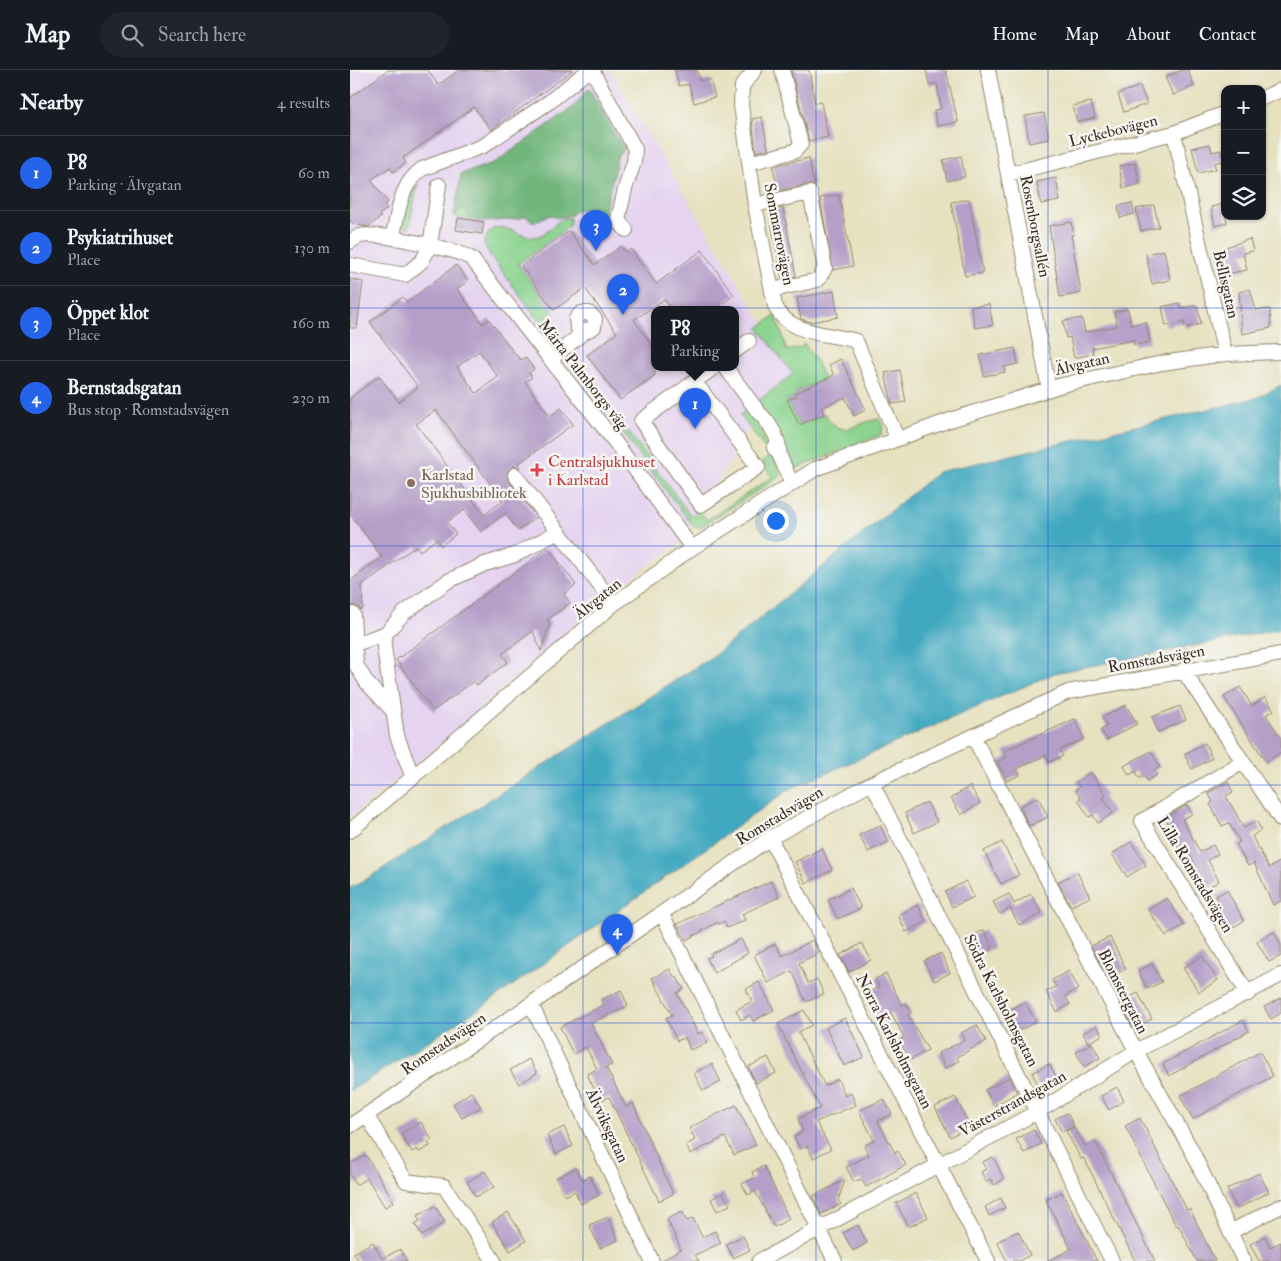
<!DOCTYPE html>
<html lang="en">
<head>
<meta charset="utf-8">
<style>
	:root { --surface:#171b24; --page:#20242c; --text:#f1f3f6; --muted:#9ea1a6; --line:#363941; --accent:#2563eb }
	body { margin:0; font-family:"IM FELL Double Pica",serif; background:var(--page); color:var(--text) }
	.controls { position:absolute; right:15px; top:15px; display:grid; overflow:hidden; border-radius:10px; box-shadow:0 1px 4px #0004 }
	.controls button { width:45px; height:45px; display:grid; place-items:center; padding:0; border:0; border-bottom:1px solid var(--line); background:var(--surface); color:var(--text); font:25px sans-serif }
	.you { position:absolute; left:425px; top:450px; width:18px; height:18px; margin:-12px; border:4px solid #fff; border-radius:50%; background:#1a73e8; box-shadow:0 0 0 8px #1a73e833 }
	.badge { display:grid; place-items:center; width:32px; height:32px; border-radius:50%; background:var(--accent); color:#fff; font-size:16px; font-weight:700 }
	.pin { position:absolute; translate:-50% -41px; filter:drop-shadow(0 1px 2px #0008) }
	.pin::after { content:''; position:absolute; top:26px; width:18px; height:15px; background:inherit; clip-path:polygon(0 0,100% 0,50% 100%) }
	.popup { position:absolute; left:301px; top:236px; width:88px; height:65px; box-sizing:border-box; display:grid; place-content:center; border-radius:10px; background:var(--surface); filter:drop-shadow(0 1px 4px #0005); font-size:16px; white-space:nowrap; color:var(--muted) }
	.popup b { font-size:19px; color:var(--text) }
	.popup::after { content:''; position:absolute; left:50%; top:100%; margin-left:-10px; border:10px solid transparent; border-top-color:var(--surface) }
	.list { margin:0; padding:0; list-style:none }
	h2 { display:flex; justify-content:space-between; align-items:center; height:65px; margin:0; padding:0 20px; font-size:21px }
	h2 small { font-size:16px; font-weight:400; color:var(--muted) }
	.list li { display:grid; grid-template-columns:32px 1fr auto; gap:15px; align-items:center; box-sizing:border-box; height:75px; padding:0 20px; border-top:1px solid var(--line) }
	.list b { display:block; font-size:19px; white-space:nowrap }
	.list p { margin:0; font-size:16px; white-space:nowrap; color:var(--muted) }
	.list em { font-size:16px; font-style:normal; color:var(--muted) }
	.icon { flex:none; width:28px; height:28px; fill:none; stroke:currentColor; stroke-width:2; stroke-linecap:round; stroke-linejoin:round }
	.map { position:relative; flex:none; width:931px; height:1191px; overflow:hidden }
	header { display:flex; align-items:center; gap:30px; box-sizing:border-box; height:70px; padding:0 25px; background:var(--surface); border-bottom:1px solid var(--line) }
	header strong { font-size:24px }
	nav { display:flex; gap:28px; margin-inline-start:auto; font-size:18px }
	.search { width:350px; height:45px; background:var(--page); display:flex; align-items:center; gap:12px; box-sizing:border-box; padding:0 18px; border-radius:28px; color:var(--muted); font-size:19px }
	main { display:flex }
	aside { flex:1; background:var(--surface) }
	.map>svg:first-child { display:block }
	.built { fill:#e5d3f0; fill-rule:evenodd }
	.green { fill:#8bd38f; stroke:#637e56 }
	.forest { fill:#70b57a; stroke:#56704c }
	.water { fill:#40a8c0; stroke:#3e696f }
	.building { fill:#b59fc8; fill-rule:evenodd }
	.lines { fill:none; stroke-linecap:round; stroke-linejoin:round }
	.minor-casing { stroke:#90866e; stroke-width:16 }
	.minor { stroke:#fff; stroke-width:14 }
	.grid { fill:none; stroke:#1d4ed8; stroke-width:1; stroke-opacity:0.55 }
	.health-dot { fill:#e0444e; stroke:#f6f6f2; stroke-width:2 }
	.education-dot { fill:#8d6e63; stroke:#f6f6f2; stroke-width:2 }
	.labels { text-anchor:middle; stroke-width:5; stroke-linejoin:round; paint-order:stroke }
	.street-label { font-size:16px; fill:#3b2a1e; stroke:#f6f6f2 }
	.health-label { font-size:16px; fill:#be3a42; stroke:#f6f6f2; text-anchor:start }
	.education-label { font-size:16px; fill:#785e54; stroke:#f6f6f2; text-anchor:start }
</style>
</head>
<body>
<header>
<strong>Map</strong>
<div class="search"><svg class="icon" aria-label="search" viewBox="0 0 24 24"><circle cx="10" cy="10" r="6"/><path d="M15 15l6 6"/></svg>Search here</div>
<nav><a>Home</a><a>Map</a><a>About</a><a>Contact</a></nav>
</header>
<main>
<aside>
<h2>Nearby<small>4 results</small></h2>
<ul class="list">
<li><span class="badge">1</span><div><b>P8</b><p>Parking · Älvgatan</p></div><em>60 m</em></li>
<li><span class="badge">2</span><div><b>Psykiatrihuset</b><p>Place</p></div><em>130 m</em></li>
<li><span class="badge">3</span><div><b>Öppet klot</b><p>Place</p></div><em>160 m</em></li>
<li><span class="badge">4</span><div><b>Bernstadsgatan</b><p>Bus stop · Romstadsvägen</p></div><em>230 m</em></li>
</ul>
</aside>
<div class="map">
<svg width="931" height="1191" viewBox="0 0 931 1191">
	<rect width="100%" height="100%" fill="#f6f6f2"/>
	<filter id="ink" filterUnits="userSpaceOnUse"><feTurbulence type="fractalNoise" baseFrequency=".02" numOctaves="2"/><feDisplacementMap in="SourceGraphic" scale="10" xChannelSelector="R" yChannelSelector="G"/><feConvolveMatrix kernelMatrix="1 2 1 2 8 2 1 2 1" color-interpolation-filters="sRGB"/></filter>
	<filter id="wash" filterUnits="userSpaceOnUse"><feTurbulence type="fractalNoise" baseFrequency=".0096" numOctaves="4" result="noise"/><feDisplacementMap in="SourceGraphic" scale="20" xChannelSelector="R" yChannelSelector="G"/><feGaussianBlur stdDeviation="1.12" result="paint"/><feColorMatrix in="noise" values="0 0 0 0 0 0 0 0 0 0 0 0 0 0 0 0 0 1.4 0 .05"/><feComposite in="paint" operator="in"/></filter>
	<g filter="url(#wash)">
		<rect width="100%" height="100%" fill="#e6e1bf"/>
		<path class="built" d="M0 0H260L408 246 450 305 416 329 333 470 256 527 67 694 0 747ZM305 240H385V298H305Z"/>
		<path class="green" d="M68 112 59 158 53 157 56 133Z
			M110 138 117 141 121 150 103 147Z
			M220 148V155L217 158 168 194 203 242 197 247 212 267 205 271 141 187 134 174C143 141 165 167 183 167 199 167 206 146 220 148Z
			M426 245 437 281 452 277 454 273 467 293 474 309 445 322 447 326 437 330 449 355 475 344C492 372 505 352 529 349L533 356 532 364 443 400 433 375 408 331 443 304 408 258Z
			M398 338 417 372 431 406 351 457H344L285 380 271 359 274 356 341 446 349 440 357 450 422 407 412 391 420 385 390 345Z"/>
		<path class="forest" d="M239 18 274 80 268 85 254 144C241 143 230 133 221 145L207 148 200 145 183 152 176 146C168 151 132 152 121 150L113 138H110L108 144H104L111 104 146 92 223 37Z"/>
		<path class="water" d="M931 315V559L705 603 440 719 135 935 0 1021V818L12 812 366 584 588 402 906 328Z"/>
		<g id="blocks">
			<path class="building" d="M38 0H78L88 15 109 0H223L141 60 124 37 53 88 56 93 43 102 40 97 21 110 38 132 34 135 37 139 29 145 31 147 18 157 3 154 0 150V28Z
				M325 0H347L350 11 360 9 365 27 344 33 339 14 329 16Z
				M441 0H459L465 33 471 32 478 67 459 71Z
				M576 0H596L608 52 587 56 584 40 591 39 587 14 579 15Z
				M832 0H838L844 16 823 25 815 7Z
				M790 16 797 34 774 42 768 24Z
				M741 32 745 48 727 52 723 36Z
				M694 43 699 69 679 73 675 46Z
				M412 47 418 79 406 82 402 49Z
				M860 74 862 82 871 80 873 91 864 93 866 99 848 103 842 78Z
				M611 86 615 107 597 111 593 90Z
				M459 88 464 116 458 114 428 121 423 96Z
				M785 93 790 114 773 118 769 96Z
				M706 108 710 131 691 134 687 112Z
				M489 125 503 196 483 200 470 128Z
				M619 129 633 203 615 206 601 132Z
				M782 133 784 144 770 148 768 136Z
				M873 134 877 153 865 156 861 137Z
				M804 135 809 157 791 161 786 139Z
				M433 138 446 206 432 209 419 141Z
				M108 148 134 152 132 164 106 160Z
				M721 152 724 165H721L731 223 710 227 699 156Z
				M219 161 245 195 271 176 276 182 281 179 306 214 352 180 384 225 364 240H322L314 229 284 250 305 279V305L270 330 237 285 267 263 250 239 235 218 204 240 171 196Z
				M900 169 903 181 893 183 897 200 876 204 870 179Z
				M814 180 820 210 802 214 796 184Z
				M106 195 118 211 107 219 133 254 139 249 164 283 171 290 175 287 184 299 179 303 182 307 175 312 183 323 200 346 211 338 223 354 168 394 171 399 163 396 157 402 158 410 186 447 168 461 155 443 131 462 114 440 97 452 106 464 91 476 87 469 70 481 66 476 12 515 13 539 11 540 6 536H0V511L32 487 0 444V328L29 306 49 332 68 317 20 252 53 227 57 232ZM129 281 148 307 126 323 107 297ZM86 340 153 431 134 445 66 354Z
				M0 209 13 212 7 258H0Z
				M900 219 906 240 920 239 921 258 892 264 889 222Z
				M484 221 488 247 461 252 451 249 447 228Z
				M829 233 831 238 847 235 851 254 835 258 834 252 816 256 812 237Z
				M639 234 643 255 625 258 621 237Z
				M778 239 781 255 796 252 800 272 784 275V270L742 278 743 284 724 288 720 267 716 268 713 251 732 248 735 262 767 256 764 242Z
				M665 278 668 294 654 297 655 302 634 306 630 285Z
				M491 289 516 340 504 346 495 327 471 338 474 344 449 355 437 330 447 326 445 323 484 305 479 295Z
				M550 300 556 332 542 334 535 303Z
				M198 478 226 515 214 524 220 533 197 550 200 553 191 581 183 561 152 584 158 592 127 615 124 611 83 641 46 590Z
				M890 617 902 636 915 627 924 640 916 645 931 668V682L916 692 874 627Z
				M776 635 787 654 757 670 751 660 757 656 752 648Z
				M830 636 836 650 808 662 802 647Z
				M725 649 734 669 710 680 713 686 699 692 696 685 667 699 670 705 657 711 647 692 657 687 654 681Z
				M855 673 862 688 842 699 834 684Z
				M801 681 810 697 804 700 807 705 797 711 794 706 789 708 786 701 779 705 774 696Z
				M741 702 756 726 753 727 763 743 748 753 743 745 739 747 728 730 731 728 725 720 730 717 726 712Z
				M878 712 883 722 876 726 894 758 907 751 911 760 902 766 919 798 931 791V831L923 835 904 793 898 796 886 774 890 772 879 753 872 756 860 734 863 732 858 723Z
				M620 716 630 733 611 745 601 728Z
				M688 727 698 747 679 756 670 736Z
				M577 732 587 752 564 763 555 743Z
				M837 735 842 744 832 749 850 782 863 775 868 784 858 790 869 811 854 820 842 798 846 796 835 776 829 780 817 757 820 756 815 748Z
				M530 755 538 772 518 782 509 765Z
				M652 772 669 805 651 814 634 781Z
				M781 772 796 795 777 807 762 784Z
				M472 778 482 800 456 813 445 792Z
				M727 802 740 827 721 836 708 812Z
				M421 811 429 827 392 844 395 850 377 858 374 851 369 854 368 852 336 870 327 854Z
				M616 811 624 827 602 837 595 822Z
				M501 818 511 838 488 849 478 830Z
				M877 820 894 851 878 860 866 838 871 835 866 826Z
				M659 824 664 834 681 824 692 843 669 855 660 838 650 844 643 832Z
				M817 828 834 855 816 866 798 840Z
				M568 835 576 852 556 862 548 845Z
				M634 860 643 878 626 886 618 868Z
				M924 862 931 875V886L919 892 907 872Z
				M760 867 776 899 758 908 741 876Z
				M391 869 398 883 364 903 357 888 362 886 361 884Z
				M463 870 469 883 449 893 458 913 467 909 474 924 456 932 442 901 418 913 404 885 425 874 432 886Z
				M512 873 521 890 499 902 490 885Z
				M591 883 600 903 584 911 574 891Z
				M852 886 868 910 849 922 833 898Z
				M802 894 812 912 797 919 788 901Z
				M320 899 324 907 326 906 334 919 327 923 348 964 352 962 357 973 340 980 335 967 327 971 316 948 322 945 302 908Z
				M719 901 729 919 715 926 720 934 707 942 696 922 706 917 702 910Z
				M536 904 552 935 556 933 561 943 558 945 578 980 560 990 549 970 554 967 541 943 531 948 518 923 529 917 525 909Z
				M409 912 424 940 403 951 400 945 391 950 386 940 402 931 396 919Z
				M271 920 278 936 241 953 262 995 256 997 276 1037 283 1033 323 1124 309 1131 259 1027 250 1031 237 1004 247 999 236 977 223 984 210 957 254 935 251 930Z
				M788 923 802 949 784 958 770 932Z
				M931 928V943L921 949 914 937Z
				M675 932 686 952 666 962 656 942Z
				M454 940 462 955 448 962 475 1016 488 1009 495 1026 501 1023 506 1035 466 1052 481 1079 463 1088 457 1076 450 1079 444 1067 453 1061 448 1049 470 1038 428 954Z
				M495 948 514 987 494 996 476 958Z
				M893 950 899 961 819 1006 813 994Z
				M627 955 636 971 607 987 609 991 595 998 588 983 615 970 611 963Z
				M747 956 752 965 738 973 733 963Z
				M742 973 750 988 734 997 726 982Z
				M910 982 923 1006 843 1049 830 1026Z
				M418 987 426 1003 406 1013 398 997Z
				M179 989 187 1003 169 1014 160 1000Z
				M362 994 371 1012 353 1021 344 1003Z
				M699 994 707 1008 690 1018 682 1003Z
				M659 1007 667 1023 644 1036 635 1020Z
				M767 1017 774 1031 759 1040 751 1026Z
				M121 1022 131 1037 112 1048 103 1034Z
				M605 1027 620 1056 600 1067 585 1037Z
				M534 1029 542 1044 528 1051 545 1083 548 1081 556 1095 516 1117 511 1109 504 1112 496 1097 519 1085 514 1076 524 1070 509 1041Z
				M386 1035 406 1075 384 1085 375 1067 340 1084 336 1075 345 1070 339 1058Z
				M717 1043 724 1056 712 1062 705 1049Z
				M790 1048 837 1140 840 1139 865 1191H847L828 1155 826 1156 775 1056Z
				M71 1052 82 1070 78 1072 80 1076 69 1082 67 1079 62 1082 51 1064Z
				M214 1057 223 1076 206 1084 197 1065Z
				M724 1057 735 1076 745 1071 805 1191H785L734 1088 731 1089 716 1061Z
				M684 1060 691 1074 674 1083 666 1069Z
				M16 1085 44 1132 35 1137 17 1108 6 1115 0 1104V1094Z
				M643 1087 654 1109 644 1115 641 1109 636 1112 631 1102 636 1099 632 1092Z
				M414 1096 439 1149 424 1157 405 1121 398 1125 392 1114 404 1108 402 1102Z
				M226 1098 232 1110 240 1106 249 1125 231 1134 225 1121 215 1126 206 1108Z
				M135 1101 144 1117 126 1127 117 1112Z
				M909 1103 919 1122 887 1139 877 1119Z
				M495 1110 488 1130 491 1134 471 1144 463 1126Z
				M712 1122 737 1171 747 1191H698L721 1179 696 1130Z
				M373 1123 380 1135 367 1141 361 1129Z
				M566 1123 578 1147 559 1157 546 1133Z
				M651 1128 655 1138 639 1146 635 1137Z
				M85 1136 95 1152 72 1166 65 1154 70 1151 67 1146Z
				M158 1142 176 1171 160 1181 142 1152Z
				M332 1142 337 1151 343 1148 352 1167 365 1161 371 1173 345 1185 349 1191H311L331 1179 317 1149Z
				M258 1147 268 1170 250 1178 239 1155Z
				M508 1155 517 1173 503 1181 493 1163Z
				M668 1161 680 1185 669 1191H657L647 1172Z
				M393 1166 400 1180 383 1188 376 1174Z
				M915 1166 920 1177 931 1172V1191H909L900 1174Z
				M23 1172 32 1189 50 1179 57 1191H9L4 1183Z"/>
		</g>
	</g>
	<g filter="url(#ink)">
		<use href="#blocks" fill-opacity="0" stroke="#90866e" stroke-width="1"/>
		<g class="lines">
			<defs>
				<path id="minor" d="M242 0 285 79 284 92 275 119 268 150 276 160
					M405 0 392 16 391 35 405 135 425 236C439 265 478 263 506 271L547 368
					M638 0 699 319
					M912 28 931 20
					M824 63 875 284
					M399 93 445 81 451 74 432 0
					M658 104 824 63 875 43
					M405 135 460 123 475 198 468 210 423 220
					M42 168C49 143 49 115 72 99L133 76 199 32 239 0
					M0 172C3 170 7 167 10 166 27 162 107 179 122 189L265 372 342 478
					M0 195 55 205 72 191 80 176 89 115
					M385 281 399 271
					M201 289 234 262 244 257 245 249 239 243H231L226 249 227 257 234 262
					M376 298 409 343C419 351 431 371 429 384
					M345 312 408 397 351 435 291 351 363 298
					M424 378 429 384 441 412
					M165 405 264 534
					M3 544 6 595 17 613 43 641
					M36 563 34 577 47 666 63 708
					M6 574 36 563 54 543 98 511 135 494 165 485 208 462
					M833 600 931 750
					M623 666 786 981 842 1081 894 1191
					M893 692 792 751 898 924
					M522 713 762 1191
					M0 761 264 534 342 478 465 399 600 350 712 315 812 293 875 284 931 282
					M420 768 638 1191
					M312 844 485 1191
					M181 934 302 1191
					M17 1046 56 1111 94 1116 144 1191
					M0 1056 181 934 420 768 522 713 718 622 931 584
					M880 1162 931 1136
					M409 1191 689 1041 786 981 931 905"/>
			</defs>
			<use href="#minor" class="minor-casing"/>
			<use href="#minor" class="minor"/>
		</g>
	</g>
	<path class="grid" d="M233 0V1191M466 0V1191M698 0V1191M0 238H931M0 476H931M0 715H931M0 953H931"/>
	<path class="health-dot" d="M184.5 392.5h5v5h5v5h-5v5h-5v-5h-5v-5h5z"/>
	<circle class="education-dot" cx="61" cy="413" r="5"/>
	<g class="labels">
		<g class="street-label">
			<text transform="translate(763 60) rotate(-14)" y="6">Lyckebovägen</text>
			<text transform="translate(686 156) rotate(79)" y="6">Rosenborgsallén</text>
			<text transform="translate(430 164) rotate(79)" y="6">Sommarrovägen</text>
			<text transform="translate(877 214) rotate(77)" y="6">Bellisgatan</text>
			<text transform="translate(732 293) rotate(-13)" y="6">Älvgatan</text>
			<text transform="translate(234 304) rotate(52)" y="6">Märta Palmborgs väg</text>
			<text transform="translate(247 528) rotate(-39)" y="6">Älvgatan</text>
			<text transform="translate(806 588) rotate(-10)" y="6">Romstadsvägen</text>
			<text transform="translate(429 745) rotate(-31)" y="6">Romstadsvägen</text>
			<text transform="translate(846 804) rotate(59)" y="6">Lilla Romstadsvägen</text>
			<text transform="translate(774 921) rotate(63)" y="6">Blomstergatan</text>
			<text transform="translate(652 930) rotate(63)" y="6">Södra Karlsholmsgatan</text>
			<text transform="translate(545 971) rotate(63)" y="6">Norra Karlsholmsgatan</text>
			<text transform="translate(93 973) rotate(-34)" y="6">Romstadsvägen</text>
			<text transform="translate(662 1033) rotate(-29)" y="6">Västerstrandsgatan</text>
			<text transform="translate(258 1055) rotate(65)" y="6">Älvviksgatan</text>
		</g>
		<g class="health-label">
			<text x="198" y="397">Centralsjukhuset<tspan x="198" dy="18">i Karlstad</tspan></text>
		</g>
		<g class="education-label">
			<text x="71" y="410">Karlstad<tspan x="71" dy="18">Sjukhusbibliotek</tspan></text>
		</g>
	</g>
</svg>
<div class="controls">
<button>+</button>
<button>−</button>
<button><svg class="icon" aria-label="layers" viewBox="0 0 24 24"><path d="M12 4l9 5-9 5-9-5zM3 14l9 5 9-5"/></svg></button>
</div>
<div class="you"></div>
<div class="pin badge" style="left:345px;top:359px">1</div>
<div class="popup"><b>P8</b>Parking</div>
<div class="pin badge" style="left:273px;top:245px">2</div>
<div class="pin badge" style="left:246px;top:181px">3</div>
<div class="pin badge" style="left:267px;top:885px">4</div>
</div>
</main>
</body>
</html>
